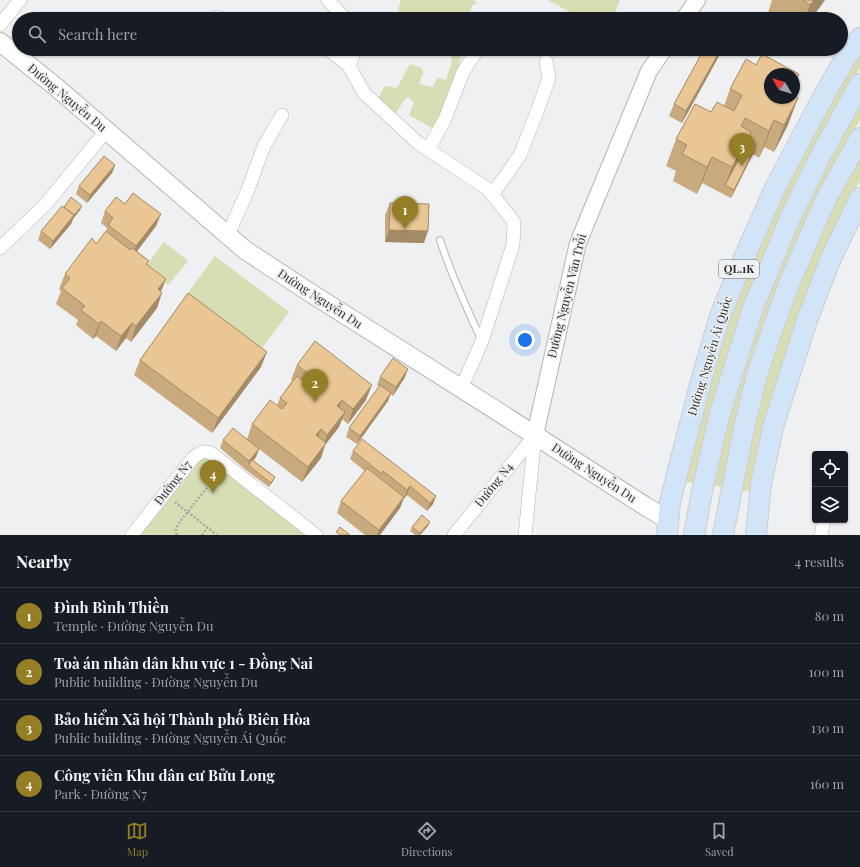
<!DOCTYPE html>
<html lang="en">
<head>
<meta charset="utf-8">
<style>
	:root { --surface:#171b24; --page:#20242c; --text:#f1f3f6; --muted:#9ea1a6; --line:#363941; --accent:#947e26 }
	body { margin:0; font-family:"Playfair Display",serif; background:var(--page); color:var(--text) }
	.controls { position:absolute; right:12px; bottom:12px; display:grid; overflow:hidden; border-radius:4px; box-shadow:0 1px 3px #0004 }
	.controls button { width:36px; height:36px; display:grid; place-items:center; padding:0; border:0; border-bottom:1px solid var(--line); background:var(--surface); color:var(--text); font:20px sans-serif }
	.compass { position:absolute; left:764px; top:68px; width:36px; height:36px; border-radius:50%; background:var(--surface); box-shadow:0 1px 3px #0004; rotate:308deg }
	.you { position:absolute; left:525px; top:340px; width:14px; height:14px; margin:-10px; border:3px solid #fff; border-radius:50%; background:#1a73e8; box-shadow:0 0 0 6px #1a73e833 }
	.badge { display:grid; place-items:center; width:26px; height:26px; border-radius:50%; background:var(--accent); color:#fff; font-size:13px; font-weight:700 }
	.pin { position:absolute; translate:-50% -33px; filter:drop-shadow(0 1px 2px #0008) }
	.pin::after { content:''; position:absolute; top:21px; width:14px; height:12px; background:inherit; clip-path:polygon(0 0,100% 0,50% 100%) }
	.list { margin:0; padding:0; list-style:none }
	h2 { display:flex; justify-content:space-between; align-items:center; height:52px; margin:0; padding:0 16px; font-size:17px }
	h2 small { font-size:13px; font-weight:400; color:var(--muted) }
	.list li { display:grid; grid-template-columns:26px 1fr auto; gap:12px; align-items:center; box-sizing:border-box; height:56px; padding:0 16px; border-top:1px solid var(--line) }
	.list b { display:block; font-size:15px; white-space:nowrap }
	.list p { margin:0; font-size:13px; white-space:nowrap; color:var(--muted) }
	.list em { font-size:13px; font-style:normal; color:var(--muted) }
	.icon { flex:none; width:22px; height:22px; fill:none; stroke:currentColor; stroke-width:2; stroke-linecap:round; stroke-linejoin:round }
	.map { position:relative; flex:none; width:860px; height:535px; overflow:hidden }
	.search { position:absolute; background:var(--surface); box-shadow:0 1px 3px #0004; left:12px; right:12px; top:12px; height:44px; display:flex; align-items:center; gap:10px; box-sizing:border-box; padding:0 14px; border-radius:22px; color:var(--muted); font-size:15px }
	.sheet { height:276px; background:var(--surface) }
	nav { display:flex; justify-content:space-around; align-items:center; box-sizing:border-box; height:56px; border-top:1px solid var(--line); background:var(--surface); font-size:11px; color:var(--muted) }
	nav a { display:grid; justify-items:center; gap:2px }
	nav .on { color:var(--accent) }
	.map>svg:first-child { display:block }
	.green { fill:#d7deb4 }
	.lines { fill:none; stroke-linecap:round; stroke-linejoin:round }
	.service-casing { stroke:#b3b5b6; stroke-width:8 }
	.minor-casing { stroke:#b3b5b6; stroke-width:14 }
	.tertiary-casing { stroke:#b3b5b6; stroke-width:18 }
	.secondary-casing { stroke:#b3b5b6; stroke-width:20 }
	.primary-casing { stroke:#cccdcd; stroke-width:22 }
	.path { stroke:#a7a9aa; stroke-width:2.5; stroke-dasharray:2 2; stroke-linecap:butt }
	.service { stroke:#fff; stroke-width:6 }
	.minor { stroke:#fff; stroke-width:13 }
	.tertiary { stroke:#fff; stroke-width:16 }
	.secondary { stroke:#fff; stroke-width:18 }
	.primary { stroke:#d2e4f7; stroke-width:20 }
	.wall { fill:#c8aa7e }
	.shaded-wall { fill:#a38b67 }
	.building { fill:#e9c693; stroke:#a38b67 }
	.labels { text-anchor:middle; stroke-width:3; stroke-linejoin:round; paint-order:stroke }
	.shield { fill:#eef0f1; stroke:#666868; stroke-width:1 }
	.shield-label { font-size:11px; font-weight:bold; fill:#2c2d2d }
	.street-label { font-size:12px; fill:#2c2d2d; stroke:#eef0f1 }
</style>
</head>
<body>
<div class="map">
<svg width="860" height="535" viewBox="0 0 860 535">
	<rect width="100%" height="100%" fill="#eef0f1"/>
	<path class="green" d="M401 0H474L477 4 472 5 469 19H406L398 10Z
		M548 0H620L613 19H595L583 13 580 18Z
		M449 49H462L458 71 434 129 409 115 414 102 407 97 394 115 378 98 385 86 397 88 410 64 422 68 423 73 419 84 433 87 437 78 446 80 452 62Z
		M860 51V69L855 76 819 142 695 483 684 481 727 319 783 191 812 135Z
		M860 100V120L818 197 724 487 712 485 727 415 761 307 796 223Z
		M860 155V181L850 198 752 492 739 490 766 374 779 334 832 205Z
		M164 242 188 261 168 285 145 267Z
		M215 256 289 312 259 352 185 297Z
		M205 456 308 535H139L197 461Z"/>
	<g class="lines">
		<defs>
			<path id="service" d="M440 240C451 274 466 307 481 339"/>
			<path id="minor" d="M328 0 345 19
				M217 17 223 19
				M0 25 20 0
				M328 49 349 66 364 93 418 143 488 189 514 222 513 245 482 341 461 389
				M349 66 355 49
				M428 150 445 119 463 72 478 49
				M492 195 520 155 537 112 549 78 546 61
				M228 235 247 192 264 146 282 115
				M0 248 45 205 106 131
				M132 535 193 458C199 453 203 450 211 453L316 535
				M454 535 535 435
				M525 535 535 435
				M821 535 824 520"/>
			<path id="tertiary" d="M684 19 697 0
				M535 435 578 243 649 71 664 49"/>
			<path id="secondary" d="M0 42 56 87 245 250 309 292 508 418 645 506 668 520"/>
			<path id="primary" d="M667 535 670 502 701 381 720 316 744 258 776 186 816 110 843 62 860 38
				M694 535 702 491 720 413 753 308 790 218 821 155 860 84
				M723 535 744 428 757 374 773 328 789 284 825 201 860 138
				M756 535 761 484 773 427 807 320 831 258 860 198"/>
		</defs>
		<use href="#service" class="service-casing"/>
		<use href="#minor" class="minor-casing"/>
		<use href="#tertiary" class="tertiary-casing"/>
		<use href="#secondary" class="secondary-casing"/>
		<use href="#primary" class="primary-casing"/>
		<path class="path" d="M175 502 217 535
			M177 535 176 530 178 524 218 474
			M202 535 208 527"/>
		<use href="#service" class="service"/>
		<use href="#minor" class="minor"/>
		<use href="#tertiary" class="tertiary"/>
		<use href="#secondary" class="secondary"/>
		<use href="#primary" class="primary"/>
	</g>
	<path class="wall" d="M772 0H825L811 19H776L768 13Z
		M704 49H722L719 56 682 123 669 116 674 104Z
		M756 65 799 74 794 86V74H770L788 125 774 152 764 147 759 158 753 154 731 198 702 183 697 194 673 181 676 171 666 166 676 139 711 112 724 106 730 89Z
		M115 165 112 173 87 203 76 194 79 186Z
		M390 203 424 243 385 242V215Z
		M125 204 156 226 137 251 149 261 147 264 161 292 157 308 131 342 126 338 116 351 96 336 93 339 76 325 78 320 56 304 61 291 59 289 65 274 96 244 106 232 107 228 101 223 105 211Z
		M82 206 80 210 73 219 71 224 50 249 38 240 41 231Z
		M140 360 261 367 212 433 134 375Z
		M297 365 366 400 348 424 342 419 339 427 325 445 321 458 302 482 259 449 256 457 253 461 273 481 269 487 246 470 220 448 223 440 247 439 252 424 277 405 280 398 292 381 291 380Z
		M380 377H405L393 396 390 394 388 401 357 444 346 437 349 428 380 387 377 385Z
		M353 451 436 496 433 504 427 511 407 495 404 498 400 508 380 535H365L337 513 341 501 365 471 350 459Z
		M428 526 420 535H415L410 531 412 527Z"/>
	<path class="shaded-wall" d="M814 0H825L811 19H805L810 5Z
		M721 49H722L719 56 682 123 686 111Z
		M799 74 794 86V83Z
		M798 98 788 125 774 152 784 125Z
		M774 120 764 147 759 158 769 131Z
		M751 132 741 158 725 185 732 167Z
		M756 146 753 154 731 198 734 190Z
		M712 157 702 183 697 194 707 167Z
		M115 165 112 173 87 203 90 195Z
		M82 206 80 210 73 219 71 224 50 249 53 241Z
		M161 214 156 226 132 258 136 246Z
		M389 230 428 231 424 243 385 242Z
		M166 279 160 294 158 289Z
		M162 293 157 308 131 342 136 326Z
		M101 321 96 336 93 339 99 324Z
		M132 323 126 338 116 351 121 336Z
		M267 352 261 367 212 433 218 418Z
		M408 369 405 377 393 396 396 387Z
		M372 385 366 400 348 424 353 409Z
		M391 393 388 401 357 444 360 436Z
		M342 400 336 415 337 406Z
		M345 412 339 427 325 445 321 458 302 482 308 467 323 447 327 435Z
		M321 429 315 445 316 435Z
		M259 449 256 457 249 466 248 465 249 461Z
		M275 477 273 481 269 487 271 483Z
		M410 486 407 495 404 499 407 490Z
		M436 496 433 504 427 511 430 503Z
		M404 497 400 508 380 535H377L379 530Z
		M430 522 428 526 420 535H419L420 533Z"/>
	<path class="building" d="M803 0H814L810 5Z
		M704 49H721L686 111 674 104Z
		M762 54 799 74 794 83V74H770V98H794V96L798 98 784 125 774 120 769 131 745 118 741 126 751 132 732 167 712 157 707 167 682 154 687 145 676 139 695 104 711 112 717 102 734 111 742 95 730 89 746 59 756 65Z
		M747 141 756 146 734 190 725 185 744 150Z
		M104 156 115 165 90 195 79 186Z
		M133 193 161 214 136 246 108 225 113 218 105 211 116 197 125 204Z
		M71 197 82 206 74 215 64 207Z
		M390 203 429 204 428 231 389 230Z
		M62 206 74 215 53 241 41 231Z
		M106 231 130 250 132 248 149 261 146 264 166 279 158 289 162 293 136 326 132 323 121 336 101 321 99 324 81 310 85 306 62 288 70 278 65 274 92 238 96 244Z
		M188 293 267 352 218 418 140 360Z
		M315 341 372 385 353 409 342 400 337 406 345 412 327 435 321 429 316 435 326 443 308 467 252 424 270 400 282 409 287 403 280 398 297 376 304 382 310 375 297 365Z
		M393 358 408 369 396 387 380 377Z
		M380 385 391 393 360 436 349 428Z
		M233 428 259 449 249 461 223 440Z
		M362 439 436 496 430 503 410 486 407 490 383 471 382 474 353 451Z
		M252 460 275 477 271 483 248 465Z
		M367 468 404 497 379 530 341 501Z
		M422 515 430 522 420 533 412 527Z
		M340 527 350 535H340L336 532Z"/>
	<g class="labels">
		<rect class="shield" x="719" y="260" width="40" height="18" rx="3"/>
		<g class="shield-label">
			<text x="739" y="273">QL.1K</text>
		</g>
		<g class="street-label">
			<text transform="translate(67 98) rotate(40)" y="4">Đường Nguyễn Du</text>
			<text transform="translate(567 296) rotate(-76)" y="4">Đường Nguyễn Văn Trỗi</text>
			<text transform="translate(320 299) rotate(33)" y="4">Đường Nguyễn Du</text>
			<text transform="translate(710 356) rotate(-73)" y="4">Đường Nguyễn Ái Quốc</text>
			<text transform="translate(594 473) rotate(33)" y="4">Đường Nguyễn Du</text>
			<text transform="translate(173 483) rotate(-52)" y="4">Đường N7</text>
			<text transform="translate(494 485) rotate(-51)" y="4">Đường N4</text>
		</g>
	</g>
</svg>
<div class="controls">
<button><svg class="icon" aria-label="locate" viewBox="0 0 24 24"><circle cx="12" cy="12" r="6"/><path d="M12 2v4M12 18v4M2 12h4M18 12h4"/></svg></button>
<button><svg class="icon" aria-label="layers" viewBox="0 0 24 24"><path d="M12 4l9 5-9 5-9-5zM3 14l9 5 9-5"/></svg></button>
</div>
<svg class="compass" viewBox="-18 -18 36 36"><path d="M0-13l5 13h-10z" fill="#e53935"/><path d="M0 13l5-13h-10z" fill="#9ea1a6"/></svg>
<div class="you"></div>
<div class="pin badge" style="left:405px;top:229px">1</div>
<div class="pin badge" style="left:315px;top:402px">2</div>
<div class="pin badge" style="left:742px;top:166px">3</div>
<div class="pin badge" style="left:213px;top:493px">4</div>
<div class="search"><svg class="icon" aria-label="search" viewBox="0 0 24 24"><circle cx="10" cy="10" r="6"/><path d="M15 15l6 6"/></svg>Search here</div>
</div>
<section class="sheet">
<h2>Nearby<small>4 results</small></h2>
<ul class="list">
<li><span class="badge">1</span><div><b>Đình Bình Thiền</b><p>Temple · Đường Nguyễn Du</p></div><em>80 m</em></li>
<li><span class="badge">2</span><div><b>Toà án nhân dân khu vực 1 - Đồng Nai</b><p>Public building · Đường Nguyễn Du</p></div><em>100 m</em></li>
<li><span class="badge">3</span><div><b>Bảo hiểm Xã hội Thành phố Biên Hòa</b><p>Public building · Đường Nguyễn Ái Quốc</p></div><em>130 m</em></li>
<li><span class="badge">4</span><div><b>Công viên Khu dân cư Bửu Long</b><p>Park · Đường N7</p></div><em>160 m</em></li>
</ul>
</section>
<nav>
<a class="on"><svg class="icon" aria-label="map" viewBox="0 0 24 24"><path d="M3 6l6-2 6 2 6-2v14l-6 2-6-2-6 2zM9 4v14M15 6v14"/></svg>Map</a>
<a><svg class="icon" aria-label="directions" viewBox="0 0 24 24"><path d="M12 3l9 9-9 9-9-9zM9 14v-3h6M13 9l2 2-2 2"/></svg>Directions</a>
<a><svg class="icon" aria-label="saved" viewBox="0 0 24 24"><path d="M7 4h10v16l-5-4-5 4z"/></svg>Saved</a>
</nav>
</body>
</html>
